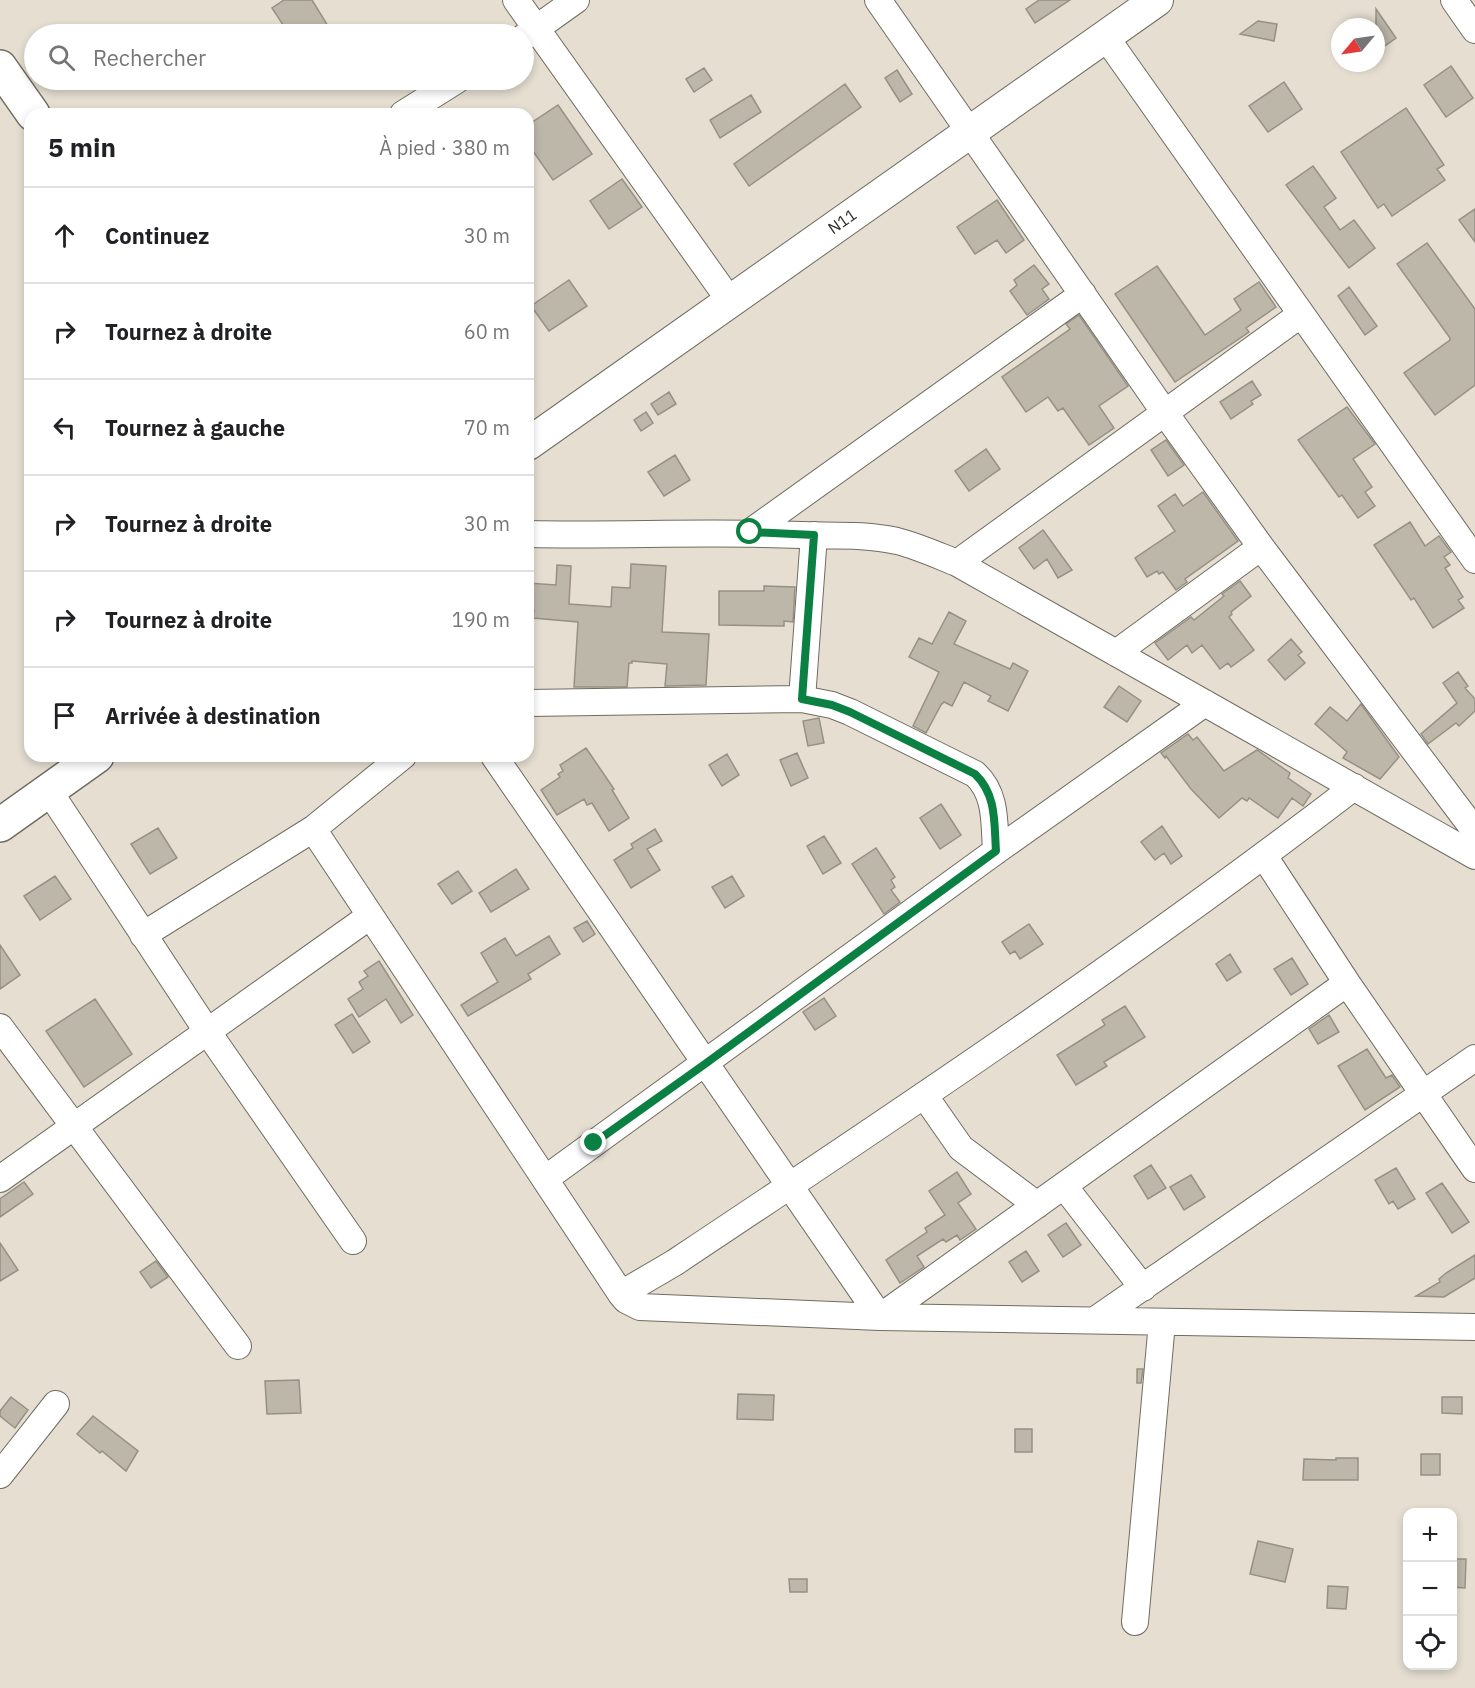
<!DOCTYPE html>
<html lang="fr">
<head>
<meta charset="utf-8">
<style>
	:root { --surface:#fff; --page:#f6f6f6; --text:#202124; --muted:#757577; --line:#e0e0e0 }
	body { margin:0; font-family:"IBM Plex Sans",sans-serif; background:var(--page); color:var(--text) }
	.controls { position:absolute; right:18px; bottom:18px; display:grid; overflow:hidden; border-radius:12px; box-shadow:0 3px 9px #0003 }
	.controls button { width:54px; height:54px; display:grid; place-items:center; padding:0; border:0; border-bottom:2px solid var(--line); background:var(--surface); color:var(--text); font:30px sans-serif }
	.compass { position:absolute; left:1331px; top:18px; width:54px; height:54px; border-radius:50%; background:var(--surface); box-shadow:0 3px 9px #0003; rotate:241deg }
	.stop { position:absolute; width:18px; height:18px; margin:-14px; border:4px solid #0b8043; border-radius:50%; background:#fff }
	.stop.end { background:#0b8043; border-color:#fff; box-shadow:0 2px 6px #0008 }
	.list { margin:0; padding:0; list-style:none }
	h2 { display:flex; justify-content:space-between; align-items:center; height:78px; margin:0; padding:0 24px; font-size:26px }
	h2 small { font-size:20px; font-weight:400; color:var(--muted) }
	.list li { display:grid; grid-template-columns:39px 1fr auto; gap:18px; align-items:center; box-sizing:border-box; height:96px; padding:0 24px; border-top:2px solid var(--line) }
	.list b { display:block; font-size:22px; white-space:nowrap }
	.list em { font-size:20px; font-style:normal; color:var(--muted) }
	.icon { flex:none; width:33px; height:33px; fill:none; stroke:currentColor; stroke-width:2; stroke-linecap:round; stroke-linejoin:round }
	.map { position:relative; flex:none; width:1475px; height:1688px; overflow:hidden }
	.search { position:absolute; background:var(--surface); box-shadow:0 3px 9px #0003; left:24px; top:24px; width:510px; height:66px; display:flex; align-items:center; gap:15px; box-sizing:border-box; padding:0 21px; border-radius:33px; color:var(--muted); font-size:22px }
	.panel { position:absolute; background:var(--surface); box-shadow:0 3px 9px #0003; left:24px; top:108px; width:510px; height:654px; border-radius:18px }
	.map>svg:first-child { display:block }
	.building { fill:#bdb7aa; stroke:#979185; stroke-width:1.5 }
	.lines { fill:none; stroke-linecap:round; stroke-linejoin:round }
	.minor-casing { stroke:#716c60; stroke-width:28 }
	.major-casing { stroke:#716c60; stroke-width:34 }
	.highway-casing { stroke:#716c60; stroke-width:36 }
	.minor { stroke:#fff; stroke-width:26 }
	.major { stroke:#fff; stroke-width:32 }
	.highway { stroke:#fff; stroke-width:33 }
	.route { stroke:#0b8043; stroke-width:8 }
	.labels { text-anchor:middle; stroke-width:5; stroke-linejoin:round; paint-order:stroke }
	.street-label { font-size:16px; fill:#302e29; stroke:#fff }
</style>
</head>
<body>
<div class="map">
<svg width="1475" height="1688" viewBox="0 0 1475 1688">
	<rect width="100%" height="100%" fill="#e5ded1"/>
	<path class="building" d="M284 0H312L328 26 315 34H289L272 8Z
		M1039 0H1070L1035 23 1026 9Z
		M1376 9 1396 38 1376 52Z
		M1258 21 1277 24 1274 41 1240 34Z
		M1451 66 1473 98 1446 117 1424 85Z
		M704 68 712 80 694 92 686 79Z
		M897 70 912 94 900 102 885 78Z
		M1284 82 1302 109 1268 132 1249 106Z
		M845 84 861 107 749 186 734 164Z
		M751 95 761 112 720 138 710 120Z
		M558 105 592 154 553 180 528 144V125Z
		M1406 108 1444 165 1437 169 1445 180 1392 216 1384 204 1378 208 1341 152Z
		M1313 166 1336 198 1324 207 1340 230 1354 220 1375 248 1349 268 1286 185Z
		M622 179 642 207 609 229 590 201Z
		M997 200 1024 240 1006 253 997 240 975 254 957 227Z
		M1475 209V242L1459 220Z
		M1427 243 1475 309V385L1435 415 1404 373 1450 340V338L1397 264Z
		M1034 265 1049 284 1042 289 1049 299 1027 315 1010 291 1017 285 1014 280Z
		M1157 266 1205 335 1241 310 1234 299 1259 282 1276 307 1246 328 1249 332 1175 382 1115 294Z
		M569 280 587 306 549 331 531 306Z
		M1349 287 1377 326 1365 335 1338 296Z
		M1079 315 1128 386 1099 406 1114 428 1089 445 1063 408 1058 411 1048 397 1026 412 1002 377 1070 329 1066 324Z
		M1252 381 1261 395 1251 401 1253 404 1231 419 1220 402Z
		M669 392 676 404 658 415 651 404Z
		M1347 407 1375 444 1353 459 1372 487 1365 492 1375 506 1358 518 1342 495 1339 497 1298 440Z
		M646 412 653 423 641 431 634 420Z
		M1166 440 1184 465 1168 476 1151 450Z
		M986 449 1000 469 969 491 955 471Z
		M675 455 690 480 664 496 648 472Z
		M1203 492 1238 541 1185 579 1187 582 1176 590 1163 572 1159 574 1157 571 1147 577 1135 558 1175 531 1158 506 1175 494 1183 506Z
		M1410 522 1425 546 1439 536 1451 552 1444 557 1450 565 1445 568 1463 597 1458 600 1464 608 1433 628 1414 598 1411 600 1374 545Z
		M1043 530 1072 570 1058 578 1047 559 1034 569 1019 548Z
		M631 564 666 566 662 632 709 634 706 685 665 686 667 664 632 661V663H629L627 687H574L578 622 533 618 534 610 528 609V583L556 585 557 565 571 566 569 604 611 607 612 587 630 588Z
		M1240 581 1251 596 1231 612 1232 614 1229 617 1254 650 1231 667 1228 663 1220 669 1202 645 1192 653 1187 645 1168 660 1155 643 1191 617 1194 620 1224 596 1222 594Z
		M764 586 795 587 793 622 784 621V626L719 625V591H764Z
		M949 612 966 621 954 644 1010 669 1013 663 1028 671 1008 711 988 701 991 696 964 682 952 706 944 702 941 705 926 733 913 726 939 672 909 657 919 638 932 644Z
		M1291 639 1302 652 1298 655 1305 663 1285 680 1268 660Z
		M1458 672 1468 686 1465 688 1475 699V711L1459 726 1456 723 1428 744 1421 734 1457 703 1443 683Z
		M1119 686 1141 701 1127 722 1104 707Z
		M1361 704 1399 757 1380 779 1343 758 1347 752 1315 724 1330 707 1347 721Z
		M819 718 824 743 808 746 803 721Z
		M1188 734 1193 740 1197 737 1224 771 1257 750 1290 773 1288 778 1311 794 1303 806 1292 798 1278 818 1249 798 1247 801 1242 798 1219 818 1191 789 1166 756 1165 758 1161 753Z
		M586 748 614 789 612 790 629 818 609 831 592 803 587 805 584 799 557 815 541 790 560 777 558 774 563 771 560 765Z
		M797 753 808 778 791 786 780 760Z
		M727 754 739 775 722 786 709 765Z
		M941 804 961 835 940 849 920 818Z
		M1162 826 1182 856 1171 864 1164 853 1155 860 1141 842Z
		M158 828 177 858 150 874 131 844Z
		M655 829 662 841 647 849 660 870 631 888 614 860 633 848 631 844Z
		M824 836 841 863 823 874 807 846Z
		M876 848 895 877 891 880 895 887 891 890 900 902 884 914 852 864Z
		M516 869 529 889 491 912 479 893Z
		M458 871 472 891 452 904 438 884Z
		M55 876 71 899 40 920 24 896Z
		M732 876 744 896 725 908 712 887Z
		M587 921 595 934 583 942 574 928Z
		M1029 924 1043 944 1020 959 1015 951 1010 954 1002 942Z
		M549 936 560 954 528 974 531 979 468 1016 461 1005 498 982 481 953 505 938 516 956Z
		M0 945 20 975 0 989Z
		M1230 954 1241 972 1227 981 1216 964Z
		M1292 958 1308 984 1291 995 1274 969Z
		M379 961 413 1015 401 1023 386 999 359 1017 348 999 363 989 359 982 368 976 364 971Z
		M824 998 836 1016 815 1030 803 1012Z
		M95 999 132 1054 84 1087 46 1031Z
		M1125 1006 1145 1037 1104 1062 1107 1066 1076 1085 1057 1055 1105 1025 1102 1020Z
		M352 1014 370 1042 353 1053 335 1025Z
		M1329 1015 1339 1032 1318 1044 1309 1029Z
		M1367 1049 1386 1078 1392 1075 1400 1087 1365 1110 1338 1066Z
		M1151 1165 1166 1188 1148 1199 1134 1176Z
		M1396 1168 1415 1199 1398 1209 1393 1201 1389 1204 1375 1180Z
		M957 1172 971 1194 958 1203 976 1229 960 1240 957 1235 946 1242 943 1239 917 1256 924 1267 900 1283 886 1260 927 1232 925 1228 945 1215 929 1191Z
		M1191 1175 1205 1197 1184 1210 1170 1187Z
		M24 1182 33 1194 0 1217V1199Z
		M1442 1183 1469 1222 1452 1233 1426 1193Z
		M1066 1223 1081 1245 1063 1257 1048 1235Z
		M0 1243 18 1270 0 1281Z
		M1026 1251 1039 1271 1022 1282 1009 1262Z
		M1475 1255V1278L1444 1297 1416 1296 1440 1282 1439 1279 1446 1273Z
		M156 1261 168 1277 151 1288 140 1272Z
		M1137 1369H1143L1141 1383H1137Z
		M299 1380 301 1413 267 1414 265 1381Z
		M738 1394 774 1395 773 1420 737 1419Z
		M11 1397 28 1410 15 1428 0 1416V1411Z
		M1442 1397H1462V1414L1442 1413Z
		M93 1416 138 1451 126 1471 102 1451 100 1453 77 1434Z
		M1015 1429H1032V1452H1015Z
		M1421 1454H1440V1475H1421Z
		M1336 1458H1358V1480H1303L1304 1459 1336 1460Z
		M1258 1541 1293 1549 1285 1582 1250 1574Z
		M1452 1559H1466L1465 1588 1452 1587Z
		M789 1579H807V1592H790Z
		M1328 1586 1348 1587 1346 1609 1327 1608Z"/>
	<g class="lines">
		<defs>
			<path id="minor" d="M516 0 730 301
				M878 0 1165 413 1261 547 1475 831
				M1454 0 1475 30
				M1105 36 1475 560
				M524 37 576 0
				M403 114 457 80
				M749 533 1083 294
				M528 534C619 536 710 531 801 535 833 536 865 534 897 541 917 546 937 555 957 563L1475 856
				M957 563 1300 315
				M1116 653 1261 547
				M802 699 814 535
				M528 703 802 699 832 705 850 712 975 774C997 794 994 823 996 851
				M494 756 880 1317
				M49 791 207 1031 353 1241
				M313 829 621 1294 626 1300 640 1307 880 1317 1475 1327
				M1264 856 1347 983 1475 1169
				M143 935 313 829 403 756
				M0 1027 238 1346
				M924 1095 961 1148 1037 1205
				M0 1179 370 916
				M545 1179 996 851 1205 703
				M1064 1186 1143 1288
				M621 1294 674 1263C904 1110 1134 956 1354 787
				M880 1317 1347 983
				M1095 1320 1475 1058
				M0 1475 56 1404
				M1135 1622 1162 1322"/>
			<path id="major" d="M528 444 1157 0"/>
			<path id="highway" d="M0 67 33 114
				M0 825 97 756"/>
		</defs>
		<use href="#minor" class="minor-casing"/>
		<use href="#major" class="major-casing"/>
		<use href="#highway" class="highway-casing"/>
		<use href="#minor" class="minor"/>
		<use href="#major" class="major"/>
		<use href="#highway" class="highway"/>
	</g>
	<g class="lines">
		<path class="route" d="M594 1143 705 1064 996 851C994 823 997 795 975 774L850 712 832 705 802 699 814 535 750 532"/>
	</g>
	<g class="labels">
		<g class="street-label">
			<text transform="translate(842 221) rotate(-35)" y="6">N11</text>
		</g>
	</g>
</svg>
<div class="controls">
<button>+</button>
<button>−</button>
<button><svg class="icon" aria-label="locate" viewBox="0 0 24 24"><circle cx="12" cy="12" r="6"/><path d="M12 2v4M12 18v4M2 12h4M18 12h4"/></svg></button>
</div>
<svg class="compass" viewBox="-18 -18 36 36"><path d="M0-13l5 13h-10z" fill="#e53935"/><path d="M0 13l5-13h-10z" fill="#757577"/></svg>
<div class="stop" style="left:750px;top:532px"></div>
<div class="stop end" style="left:594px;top:1143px"></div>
<div class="search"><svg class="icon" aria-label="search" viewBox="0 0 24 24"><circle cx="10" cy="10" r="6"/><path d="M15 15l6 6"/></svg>Rechercher</div>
<section class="panel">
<h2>5 min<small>À pied · 380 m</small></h2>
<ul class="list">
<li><svg class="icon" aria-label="ahead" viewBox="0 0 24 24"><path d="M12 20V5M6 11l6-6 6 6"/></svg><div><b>Continuez</b></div><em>30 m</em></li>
<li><svg class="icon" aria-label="right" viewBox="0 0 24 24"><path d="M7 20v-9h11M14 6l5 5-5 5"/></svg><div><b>Tournez à droite</b></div><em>60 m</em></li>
<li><svg class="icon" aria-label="left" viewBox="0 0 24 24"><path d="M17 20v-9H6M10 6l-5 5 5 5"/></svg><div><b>Tournez à gauche</b></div><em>70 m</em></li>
<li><svg class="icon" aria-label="right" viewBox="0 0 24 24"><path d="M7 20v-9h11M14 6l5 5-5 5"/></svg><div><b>Tournez à droite</b></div><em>30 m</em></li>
<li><svg class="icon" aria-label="right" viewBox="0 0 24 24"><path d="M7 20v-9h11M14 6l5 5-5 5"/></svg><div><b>Tournez à droite</b></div><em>190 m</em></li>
<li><svg class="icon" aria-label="arrive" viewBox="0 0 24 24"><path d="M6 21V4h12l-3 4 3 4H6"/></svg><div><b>Arrivée à destination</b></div></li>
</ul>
</section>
</div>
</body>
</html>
